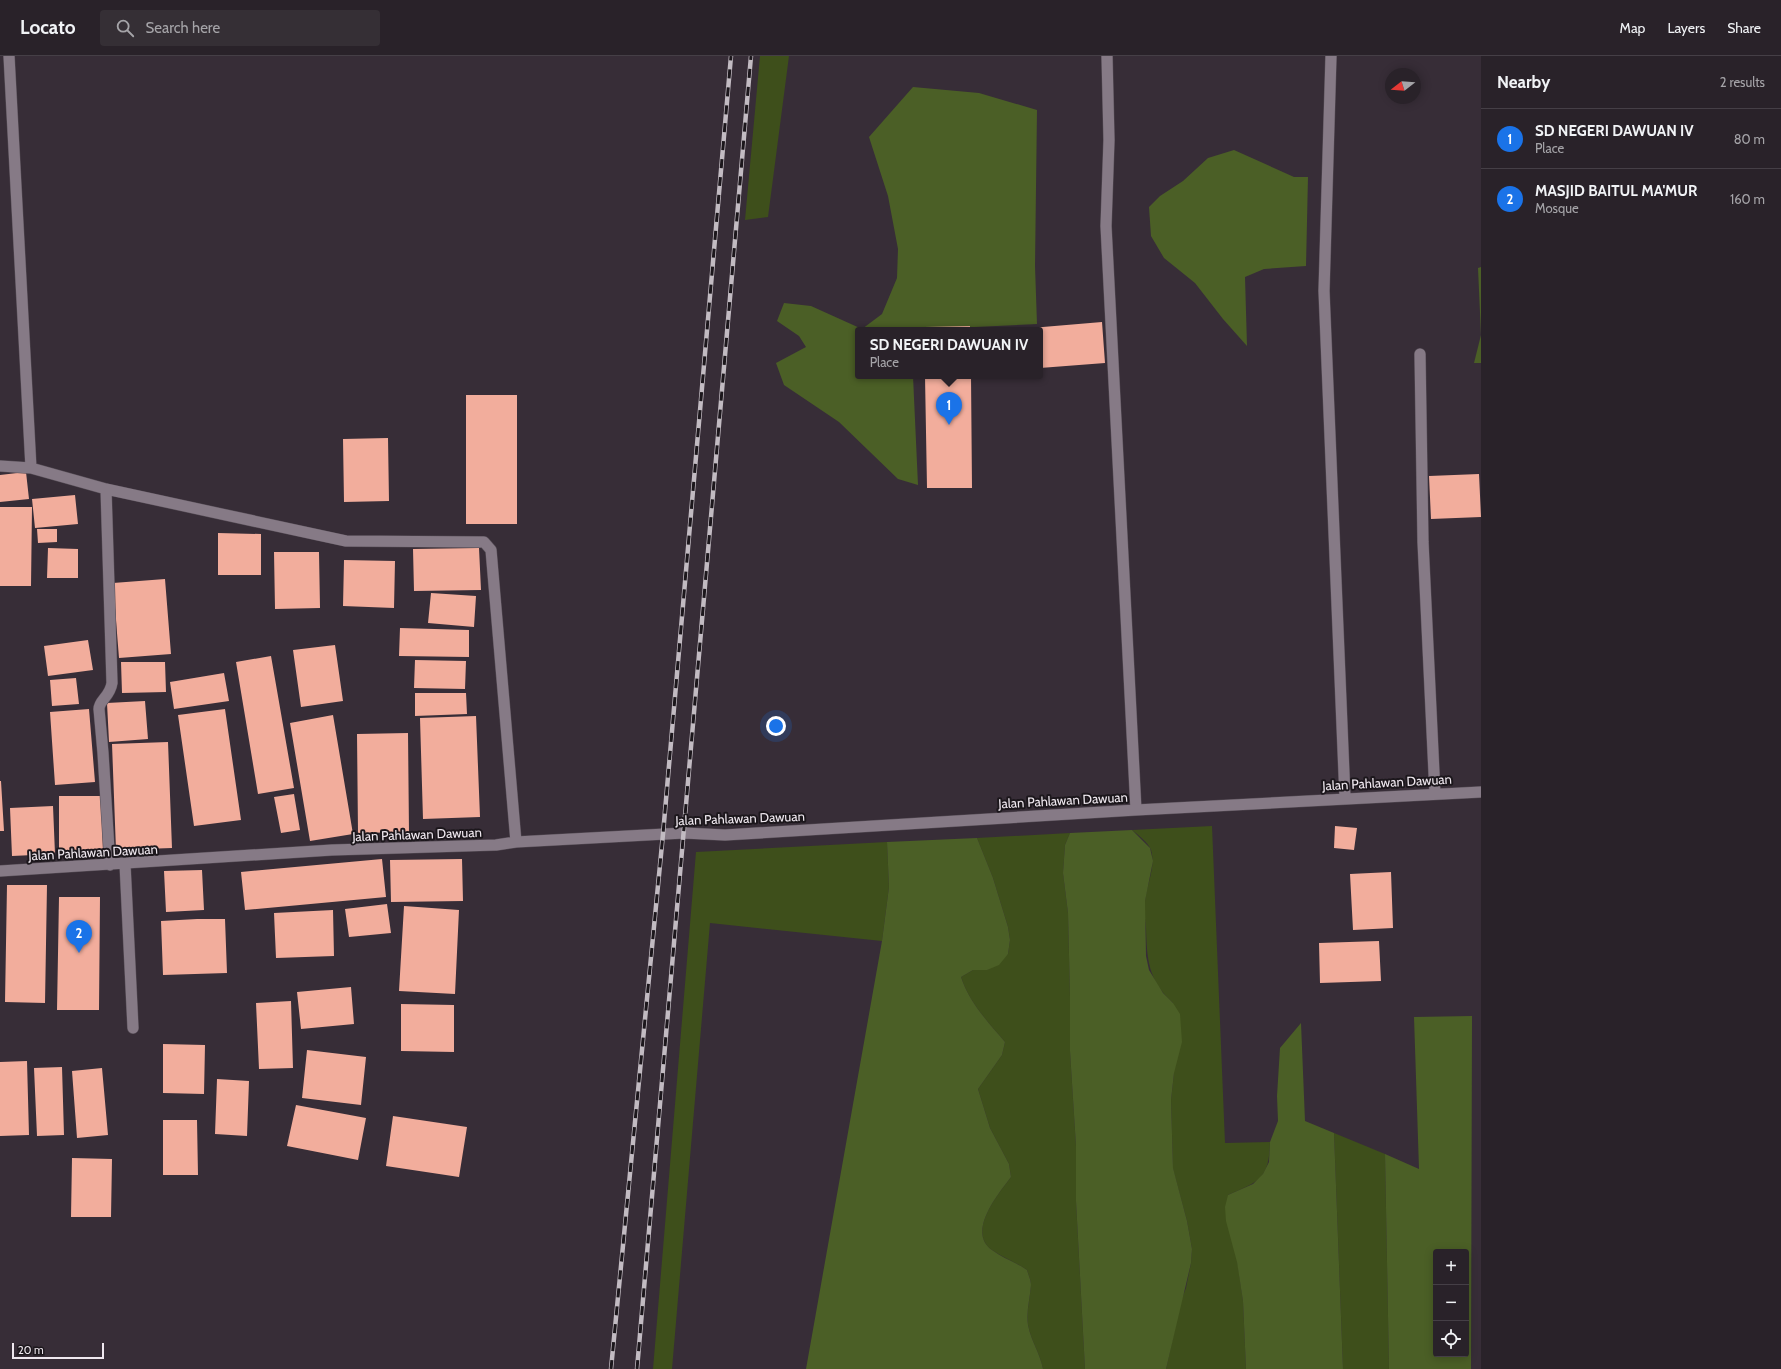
<!DOCTYPE html>
<html lang="en">
<head>
<meta charset="utf-8">
<style>
	:root { --surface:#292229; --page:#352f35; --text:#f1f3f6; --muted:#a5a4a8; --line:#453f46; --accent:#1a73e8 }
	body { margin:0; font-family:Cabin,sans-serif; background:var(--page); color:var(--text) }
	.controls { position:absolute; right:12px; bottom:12px; display:grid; overflow:hidden; border-radius:4px; box-shadow:0 2px 10px #0003 }
	.controls button { width:36px; height:36px; display:grid; place-items:center; padding:0; border:0; border-bottom:1px solid var(--line); background:var(--surface); color:var(--text); font:20px sans-serif }
	.compass { position:absolute; left:1385px; top:12px; width:36px; height:36px; border-radius:50%; background:var(--surface); box-shadow:0 2px 10px #0003; rotate:253deg }
	.scale { position:absolute; left:12px; bottom:10px; width:92px; box-sizing:border-box; padding-left:4px; border:2px solid #efe8ef; border-top:0; font-size:11px; line-height:14px; white-space:nowrap; color:#efe8ef; -webkit-text-stroke:3px #1c171c; paint-order:stroke }
	.you { position:absolute; left:776px; top:670px; width:14px; height:14px; margin:-10px; border:3px solid #fff; border-radius:50%; background:#1a73e8; box-shadow:0 0 0 6px #1a73e833 }
	.badge { display:grid; place-items:center; width:26px; height:26px; border-radius:50%; background:var(--accent); color:#fff; font-size:13px; font-weight:700 }
	.pin { position:absolute; translate:-50% -33px; filter:drop-shadow(0 1px 2px #0008) }
	.pin::after { content:''; position:absolute; top:21px; width:14px; height:12px; background:inherit; clip-path:polygon(0 0,100% 0,50% 100%) }
	.popup { position:absolute; left:855px; top:271px; width:188px; height:52px; box-sizing:border-box; display:grid; place-content:center; border-radius:4px; background:var(--surface); filter:drop-shadow(0 1px 3px #0005); font-size:13px; white-space:nowrap; color:var(--muted) }
	.popup b { font-size:15px; color:var(--text) }
	.popup::after { content:''; position:absolute; left:50%; top:100%; margin-left:-8px; border:8px solid transparent; border-top-color:var(--surface) }
	.list { margin:0; padding:0; list-style:none }
	h2 { display:flex; justify-content:space-between; align-items:center; height:52px; margin:0; padding:0 16px; font-size:17px }
	h2 small { font-size:13px; font-weight:400; color:var(--muted) }
	.list li { display:grid; grid-template-columns:26px 1fr auto; gap:12px; align-items:center; box-sizing:border-box; height:60px; padding:0 16px; border-top:1px solid var(--line) }
	.list b { display:block; font-size:15px; white-space:nowrap }
	.list p { margin:0; font-size:13px; white-space:nowrap; color:var(--muted) }
	.list em { font-size:13px; font-style:normal; color:var(--muted) }
	.icon { flex:none; width:22px; height:22px; fill:none; stroke:currentColor; stroke-width:2; stroke-linecap:round; stroke-linejoin:round }
	.map { position:relative; flex:none; width:1481px; height:1313px; overflow:hidden }
	header { display:flex; align-items:center; gap:24px; box-sizing:border-box; height:56px; padding:0 20px; background:var(--surface); border-bottom:1px solid var(--line) }
	header strong { font-size:19px }
	nav { display:flex; gap:22px; margin-inline-start:auto; font-size:14px }
	.search { width:280px; height:36px; background:var(--page); display:flex; align-items:center; gap:10px; box-sizing:border-box; padding:0 14px; border-radius:4px; color:var(--muted); font-size:15px }
	main { display:flex }
	aside { flex:1; background:var(--surface) }
	.map>svg:first-child { display:block }
	.green { fill:#3e4f1b }
	.forest { fill:#4b5f26; fill-rule:evenodd }
	.building { fill:#f2ad9c }
	.lines { fill:none; stroke-linecap:round; stroke-linejoin:round }
	.minor-casing { stroke:#554c55; stroke-width:12 }
	.minor { stroke:#867a86; stroke-width:11 }
	.rail-casing { stroke:#c2bbc2; stroke-width:4.5 }
	.rail { stroke:#1c171c; stroke-width:3; stroke-dasharray:9; stroke-linecap:butt }
	.labels { text-anchor:middle; stroke-width:4; stroke-linejoin:round; paint-order:stroke }
	.street-label { font-size:13px; fill:#efe8ef; stroke:#1c171c }
</style>
</head>
<body>
<header>
<strong>Locato</strong>
<div class="search"><svg class="icon" aria-label="search" viewBox="0 0 24 24"><circle cx="10" cy="10" r="6"/><path d="M15 15l6 6"/></svg>Search here</div>
<nav><a>Map</a><a>Layers</a><a>Share</a></nav>
</header>
<main>
<div class="map">
<svg width="1481" height="1313" viewBox="0 0 1481 1313">
	<rect width="100%" height="100%" fill="#372d37"/>
	<path class="green" d="M760 0H789L768 161 745 164Z
		M1212 770 1225 1087 1270 1086C1269 1123 1260 1125 1228 1139L1243 1245 1246 1313H1166L1181 1245 1186 1232 1191 1207 1192 1193 1187 1165 1173 1113 1171 1044 1174 1017 1173 947C1148 924 1147 904 1146 872 1145 863 1144 854 1145 845 1147 827 1156 811 1151 794 1148 786 1138 779 1132 774Z
		M1070 777 1065 789 1063 817 1068 857 1070 940V995L1076 1090V1145L1085 1313H1043C1040 1297 1031 1285 1028 1269 1026 1255 1030 1243 1031 1229 1031 1224 1028 1218 1027 1214 1016 1206 1003 1202 992 1194 966 1176 999 1137 1011 1121L1009 1108 990 1072 978 1033 1002 999 1005 986C988 966 969 946 961 921L973 914H987L1008 898 1010 884 1008 871 993 822 977 782Z
		M887 786 889 831 882 885 710 867 672 1313H653L696 796Z
		M1334 1077 1385 1098 1389 1313H1343Z"/>
	<path class="forest" d="M913 31 979 37 1037 54 1035 210 1037 268 910 274H858V320H913L918 429 898 423 839 366 784 329 776 307 806 291 799 280 777 265 784 247 811 250 862 273 882 258 897 222 898 193 888 140 869 81Z
		M1234 94 1294 121H1308L1306 210 1264 213 1245 221 1247 290 1223 263 1195 227 1164 202 1151 180 1149 151 1160 140 1183 125 1208 102Z
		M1481 211V307H1474L1481 279 1478 212Z
		M1132 774 1150 792 1153 805 1145 845 1146 900 1149 914 1163 937 1173 947 1180 958 1182 986 1174 1017 1171 1044 1173 1112 1187 1165 1192 1193 1191 1207 1166 1313H1085L1076 1145V1090L1070 995V940L1068 857 1063 817 1065 789 1070 777Z
		M977 782 993 822 1008 871 1010 884 1008 898 999 909 987 914H973L961 921C969 946 988 966 1005 986L1002 999 978 1033 990 1072 1009 1108 1011 1121C999 1137 966 1176 992 1194 1002 1202 1016 1206 1027 1214 1028 1218 1031 1224 1031 1229 1030 1243 1026 1255 1028 1269 1031 1285 1040 1297 1043 1313H806L882 885 889 831 887 786Z
		M1472 960 1471 1313H1389L1385 1098 1419 1113 1414 961ZM1436 1196H1466V1298H1436Z
		M1301 967 1305 1065 1334 1077 1343 1313H1246L1243 1245 1237 1206 1226 1165 1225 1151 1228 1139 1253 1128 1263 1118 1269 1106 1270 1086 1278 1065 1277 1040 1280 992Z"/>
	<path class="building" d="M1102 266 1105 307 1040 312V274H1008Z
		M970 270V274H925V271Z
		M925 320H971L972 432H927Z
		M466 339H517V468H466Z
		M388 382 389 445 344 446 343 383Z
		M26 416 29 443 0 446V419Z
		M1479 418 1481 461 1431 463 1429 420Z
		M75 439 78 468 35 472 32 443Z
		M0 451H32L31 530H0Z
		M37 473H57V486L38 487Z
		M218 477 261 478V519H218Z
		M48 492 78 493V522H47Z
		M479 492 481 534 414 535 413 493Z
		M274 496H319L320 552 275 553Z
		M344 504 395 505 394 552 343 550Z
		M165 523 171 598 119 602 113 527Z
		M431 537 476 540 474 571 428 567Z
		M400 572 469 574V601L399 600Z
		M88 584 93 614 48 620 44 590Z
		M335 589 343 645 301 651 293 594Z
		M271 600 294 732 258 738 236 606Z
		M415 604 466 605 465 633 414 632Z
		M121 606H165L166 636 122 637Z
		M224 617 229 645 174 653 170 626Z
		M76 622 79 648 52 650 50 624Z
		M415 637H466L467 658 415 660Z
		M145 645 148 683 109 686 107 647Z
		M89 653 95 726 55 729 50 656Z
		M225 653 241 764 194 770 178 659Z
		M333 659 353 778 310 785 290 667Z
		M476 660 480 761 423 763 420 662Z
		M408 677 409 776 358 777 357 678Z
		M168 686 172 792 116 794 112 688Z
		M0 725H1L4 775H0Z
		M294 738 300 774 281 777 274 741Z
		M59 740H102L103 797H59Z
		M53 750 55 798 12 800 10 752Z
		M1335 770 1357 772 1354 794 1334 792Z
		M382 803 386 841 245 854 241 816Z
		M462 803 463 845 391 846 390 804Z
		M202 814 204 854 166 856 164 815Z
		M1391 816 1393 872 1353 874 1350 818Z
		M7 829H47L45 947 5 946Z
		M59 841H100L99 954H57Z
		M387 848 391 877 349 881 345 853Z
		M404 850 459 854 455 938 399 935Z
		M333 854 334 900 276 902 274 857Z
		M197 863H225L227 917 163 919 161 865Z
		M1379 885 1381 925 1320 927 1319 887Z
		M351 931 354 968 301 973 297 936Z
		M291 945 293 1012 259 1013 256 947Z
		M401 948 454 949V996L401 995Z
		M163 988 205 989 204 1038 163 1037Z
		M307 994 366 1001 361 1049 302 1042Z
		M27 1005 29 1079 0 1080V1006Z
		M62 1011 64 1079 37 1080 34 1012Z
		M102 1012 108 1079 77 1082 72 1015Z
		M217 1023 249 1025 247 1080 215 1078Z
		M296 1049 366 1062 358 1104 287 1090Z
		M393 1060 467 1071 459 1121 386 1110Z
		M163 1064H197L198 1119H163Z
		M72 1102 112 1103 111 1161H71Z"/>
	<g class="lines">
		<defs>
			<path id="minor" d="M9 0 31 412
				M1107 0 1109 84 1106 170 1136 754
				M1331 0 1324 235 1345 742
				M1420 298 1423 486 1435 738
				M0 410 31 412 106 433 346 485 484 486 491 494 516 786
				M106 433 112 627C110 641 99 644 99 653L103 697 110 809
				M125 808 133 972
				M0 815 332 794 496 789 516 786 684 777 725 779 1136 754 1481 736"/>
		</defs>
		<use href="#minor" class="minor-casing"/>
		<use href="#minor" class="minor"/>
		<defs>
			<path id="rail" d="M611 1313 663 778 731 0
				M637 1313 751 0"/>
		</defs>
		<use href="#rail" class="rail-casing"/>
		<use href="#rail" class="rail"/>
	</g>
	<g class="labels">
		<g class="street-label">
			<text transform="translate(1387 726) rotate(-3)" y="5">Jalan Pahlawan Dawuan</text>
			<text transform="translate(1063 744) rotate(-3)" y="5">Jalan Pahlawan Dawuan</text>
			<text transform="translate(740 762) rotate(-2)" y="5">Jalan Pahlawan Dawuan</text>
			<text transform="translate(417 778) rotate(-2)" y="5">Jalan Pahlawan Dawuan</text>
			<text transform="translate(93 796) rotate(-3)" y="5">Jalan Pahlawan Dawuan</text>
		</g>
	</g>
</svg>
<div class="controls">
<button>+</button>
<button>−</button>
<button><svg class="icon" aria-label="locate" viewBox="0 0 24 24"><circle cx="12" cy="12" r="6"/><path d="M12 2v4M12 18v4M2 12h4M18 12h4"/></svg></button>
</div>
<svg class="compass" viewBox="-18 -18 36 36"><path d="M0-13l5 13h-10z" fill="#e53935"/><path d="M0 13l5-13h-10z" fill="#a5a4a8"/></svg>
<div class="scale">20 m</div>
<div class="you"></div>
<div class="pin badge" style="left:949px;top:369px">1</div>
<div class="popup"><b>SD NEGERI DAWUAN IV</b>Place</div>
<div class="pin badge" style="left:79px;top:897px">2</div>
</div>
<aside>
<h2>Nearby<small>2 results</small></h2>
<ul class="list">
<li><span class="badge">1</span><div><b>SD NEGERI DAWUAN IV</b><p>Place</p></div><em>80 m</em></li>
<li><span class="badge">2</span><div><b>MASJID BAITUL MA'MUR</b><p>Mosque</p></div><em>160 m</em></li>
</ul>
</aside>
</main>
</body>
</html>
